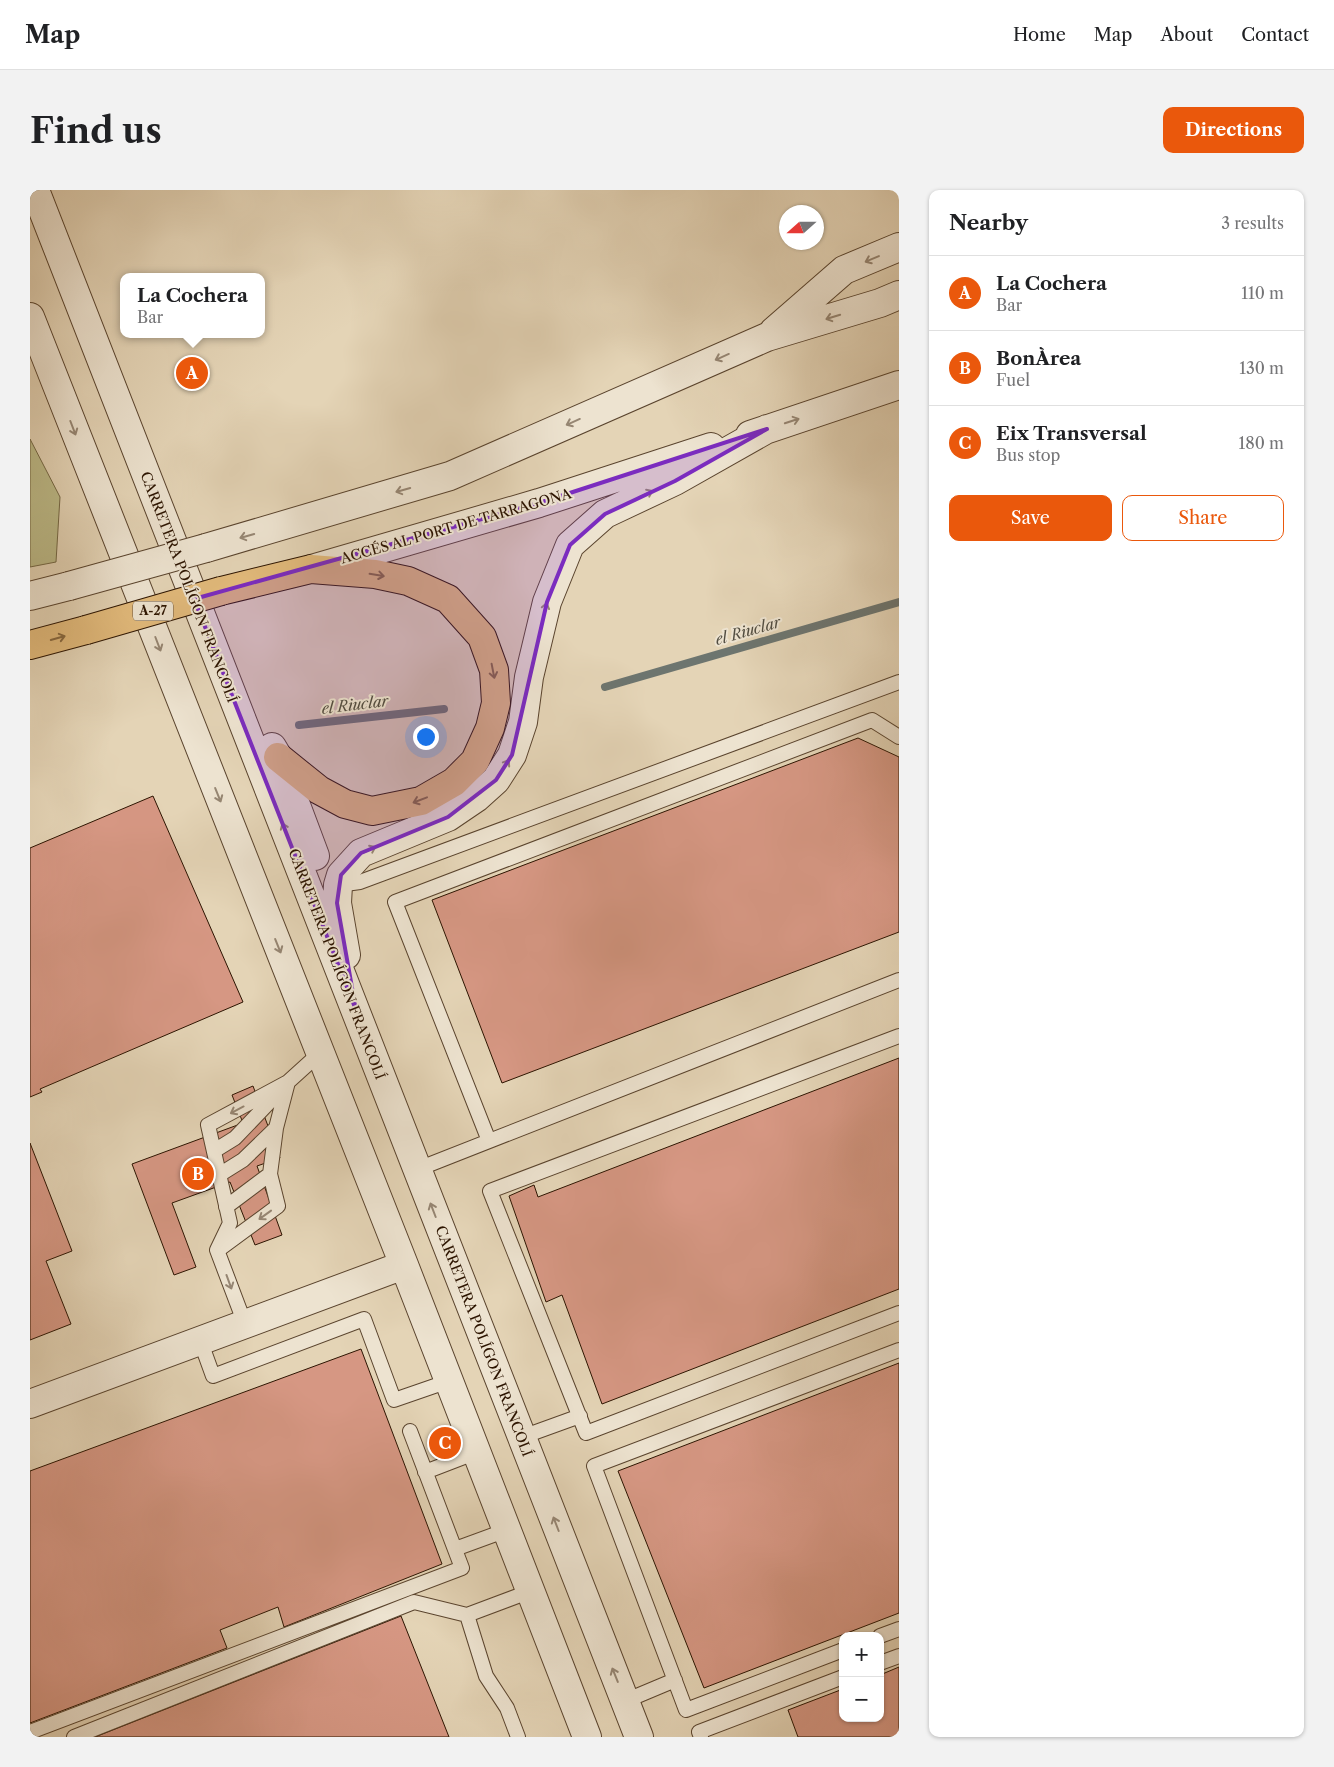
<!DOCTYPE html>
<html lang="en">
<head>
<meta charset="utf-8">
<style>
	:root { --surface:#fff; --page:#f2f2f2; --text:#202124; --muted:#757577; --line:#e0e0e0; --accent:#ea580c }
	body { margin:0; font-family:"Libre Caslon Text",serif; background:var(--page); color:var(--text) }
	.controls { position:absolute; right:15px; bottom:15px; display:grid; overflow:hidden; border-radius:10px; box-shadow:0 1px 4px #0004 }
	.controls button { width:45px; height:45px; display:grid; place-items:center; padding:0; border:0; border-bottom:1px solid var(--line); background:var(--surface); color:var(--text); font:25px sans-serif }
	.compass { position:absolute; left:749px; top:15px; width:45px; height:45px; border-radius:50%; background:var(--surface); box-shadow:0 1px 4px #0004; rotate:249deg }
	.you { position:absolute; left:395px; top:546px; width:18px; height:18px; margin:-12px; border:4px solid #fff; border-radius:50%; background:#1a73e8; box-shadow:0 0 0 8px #1a73e833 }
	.badge { display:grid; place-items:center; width:32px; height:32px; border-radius:50%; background:var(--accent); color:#fff; font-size:16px; font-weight:700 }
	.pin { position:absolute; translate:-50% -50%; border:2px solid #fff; box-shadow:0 1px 5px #0006 }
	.popup { position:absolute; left:90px; top:83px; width:145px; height:65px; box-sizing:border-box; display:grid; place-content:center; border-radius:10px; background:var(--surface); filter:drop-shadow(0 1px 4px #0005); font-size:16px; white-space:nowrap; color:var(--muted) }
	.popup b { font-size:19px; color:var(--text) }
	.popup::after { content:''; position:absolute; left:50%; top:100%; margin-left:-10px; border:10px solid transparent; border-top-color:var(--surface) }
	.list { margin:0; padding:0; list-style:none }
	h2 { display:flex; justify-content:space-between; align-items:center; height:65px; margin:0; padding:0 20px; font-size:21px }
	h2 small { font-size:16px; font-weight:400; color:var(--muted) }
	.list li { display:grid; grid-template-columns:32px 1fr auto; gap:15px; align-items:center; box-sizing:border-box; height:75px; padding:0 20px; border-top:1px solid var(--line) }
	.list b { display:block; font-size:19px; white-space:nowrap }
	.list p { margin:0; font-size:16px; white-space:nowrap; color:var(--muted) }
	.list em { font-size:16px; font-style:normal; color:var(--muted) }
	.actions { display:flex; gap:10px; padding:15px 20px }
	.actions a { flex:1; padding:11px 0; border:1px solid var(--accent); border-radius:10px; text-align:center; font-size:18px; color:var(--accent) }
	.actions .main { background:var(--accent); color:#fff }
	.map { position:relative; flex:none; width:869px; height:1547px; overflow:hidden; border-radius:10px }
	header { display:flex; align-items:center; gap:30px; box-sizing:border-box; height:70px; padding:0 25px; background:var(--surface); border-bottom:1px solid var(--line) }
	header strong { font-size:24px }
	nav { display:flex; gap:28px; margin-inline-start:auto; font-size:18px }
	.intro { display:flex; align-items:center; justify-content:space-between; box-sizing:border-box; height:120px; padding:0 30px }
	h1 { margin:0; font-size:35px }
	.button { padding:12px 22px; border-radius:10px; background:var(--accent); color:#fff; font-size:18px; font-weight:700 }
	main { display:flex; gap:30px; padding:0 30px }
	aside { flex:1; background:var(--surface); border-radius:10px; box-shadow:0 1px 4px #0004 }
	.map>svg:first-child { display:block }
	.green { fill:#bcba88; stroke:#746744 }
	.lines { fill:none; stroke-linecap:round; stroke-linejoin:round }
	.stream { stroke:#6d756f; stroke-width:8 }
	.building { fill:#d69783; stroke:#2c1401 }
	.service-casing { stroke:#5a442e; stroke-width:16 }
	.minor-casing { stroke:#5a442e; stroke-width:30 }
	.motorway-casing { stroke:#2c1401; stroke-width:30 }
	.service { stroke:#ede3d0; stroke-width:14 }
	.minor { stroke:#ede3d0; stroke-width:28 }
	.motorway { stroke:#e2ba7b; stroke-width:28 }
	.minor-bridge-casing { stroke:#5a442e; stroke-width:30; stroke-linecap:butt }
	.motorway-bridge-casing { stroke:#2c1401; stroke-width:30; stroke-linecap:butt }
	.minor-bridge { stroke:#ede3d0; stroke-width:28 }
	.motorway-bridge { stroke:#e2ba7b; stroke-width:28 }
	.oneway { stroke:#968673 }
	.oneway2 { stroke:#87673e }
	.marked { fill:#7b2cbf; fill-opacity:0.2; stroke:#7b2cbf; stroke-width:4; stroke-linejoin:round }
	.labels { text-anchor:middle; stroke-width:4; stroke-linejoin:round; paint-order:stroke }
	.shield { fill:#ede3d0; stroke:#66523f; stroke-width:1 }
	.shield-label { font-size:12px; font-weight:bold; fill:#2c1401 }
	.street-label { font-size:14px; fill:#2c1401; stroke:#ede3d0 }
	.water-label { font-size:15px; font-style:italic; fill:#524d41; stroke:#ede3d0 }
</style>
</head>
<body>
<header>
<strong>Map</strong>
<nav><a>Home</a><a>Map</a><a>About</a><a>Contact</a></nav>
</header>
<div class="intro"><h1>Find us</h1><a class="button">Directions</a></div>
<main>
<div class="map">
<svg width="869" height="1547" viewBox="0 0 869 1547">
	<rect width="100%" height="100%" fill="#e4d4b6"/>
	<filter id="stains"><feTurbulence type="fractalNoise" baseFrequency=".004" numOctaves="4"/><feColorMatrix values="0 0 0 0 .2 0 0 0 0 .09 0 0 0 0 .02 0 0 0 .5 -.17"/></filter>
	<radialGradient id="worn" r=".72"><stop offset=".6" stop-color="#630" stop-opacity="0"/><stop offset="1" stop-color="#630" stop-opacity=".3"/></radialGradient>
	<path class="green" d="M0 249 30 307 26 372 0 377Z"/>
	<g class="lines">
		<path class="stream" d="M575 497 869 412
			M269 535 414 519"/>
	</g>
	<path class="building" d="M828 548 869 567V742L472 893 402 710Z
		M123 606 213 812 10 899 12 902 0 907V658Z
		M869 868V1099L572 1214 532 1105 516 1112 479 1006 504 995 508 1007Z
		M223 896 250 968 227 976 252 1045 225 1055 200 992 142 1013 166 1077 144 1085 102 974 213 933 202 905Z
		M0 953 42 1061 16 1071 41 1134 0 1150Z
		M331 1159 412 1374 254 1437 248 1417 190 1440 197 1458 0 1533V1281Z
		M869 1173V1423L674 1498 588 1281Z
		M371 1426 419 1547H65Z
		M869 1477V1547H768L758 1520 813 1499V1528H850V1485Z"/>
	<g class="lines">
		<defs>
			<path id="service" d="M308 695 330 692 869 492
				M869 846 460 1001 556 1243 869 1123
				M459 951 365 712 842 530 869 547
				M184 961 205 948 249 902
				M388 979 869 790
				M189 985 213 970 246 938 258 892
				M196 1017 240 984 246 938
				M188 1060 248 1016 240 984
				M215 1134 187 1060 200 1033 178 935 258 892 290 863
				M170 1150 183 1186 334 1129 364 1210 419 1191
				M492 1247 550 1226
				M395 1282 447 1262
				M425 1359 477 1340
				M437 1425 456 1486 477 1518 488 1547
				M850 1446 869 1439
				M813 1460 656 1520 564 1276 869 1160
				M850 1473 869 1466
				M595 1511 645 1490
				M0 1542 432 1378 380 1241
				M44 1547 384 1412 437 1425 501 1401
				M671 1547 669 1542 813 1487"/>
			<path id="minor" d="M5 0 609 1547
				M0 127 374 1075 557 1547
				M744 141 814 80 869 57
				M720 245 869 195
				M176 358 420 286 737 147 850 113 869 105
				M282 379 509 313 681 257
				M0 406 39 396
				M242 557 248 567 285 666
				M316 765 307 713 308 695 311 685 331 663 418 627 446 608 466 590 482 565 493 532 499 487 517 412 540 355 575 324 645 291 737 239
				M0 1214 374 1075"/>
			<path id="motorway" d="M191 401 281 379 345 384 378 391 418 409 452 447 464 480 466 513 460 538 445 571 424 592 391 611 342 621 315 614 289 600 248 567
				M0 455 56 440"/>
		</defs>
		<use href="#service" class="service-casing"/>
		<use href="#minor" class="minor-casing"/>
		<use href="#motorway" class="motorway-casing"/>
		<use href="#service" class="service"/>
		<use href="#minor" class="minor"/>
		<use href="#motorway" class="motorway"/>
		<defs>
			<path id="minor-bridge" d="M39 396 176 358"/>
			<path id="motorway-bridge" d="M56 440 191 401"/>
		</defs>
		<use href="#minor-bridge" class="minor-bridge-casing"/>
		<use href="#motorway-bridge" class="motorway-bridge-casing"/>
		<use href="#minor-bridge" class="minor-bridge"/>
		<use href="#motorway-bridge" class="motorway-bridge"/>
	</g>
	<defs><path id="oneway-shaft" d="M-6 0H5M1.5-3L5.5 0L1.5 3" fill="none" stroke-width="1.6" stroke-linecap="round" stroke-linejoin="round" transform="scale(1.25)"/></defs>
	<g class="oneway">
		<use href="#oneway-shaft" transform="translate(842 69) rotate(157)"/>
		<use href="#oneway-shaft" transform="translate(803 127) rotate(163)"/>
		<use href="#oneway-shaft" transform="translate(692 167) rotate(156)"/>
		<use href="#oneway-shaft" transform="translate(762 231) rotate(-18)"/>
		<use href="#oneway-shaft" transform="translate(543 232) rotate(156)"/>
		<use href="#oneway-shaft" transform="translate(43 238) rotate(69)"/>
		<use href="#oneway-shaft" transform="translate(373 300) rotate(164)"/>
		<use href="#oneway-shaft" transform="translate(616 304) rotate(-25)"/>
		<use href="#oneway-shaft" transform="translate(217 346) rotate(164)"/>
		<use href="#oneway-shaft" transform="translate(515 420) rotate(-76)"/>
		<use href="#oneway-shaft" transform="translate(128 454) rotate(69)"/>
		<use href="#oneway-shaft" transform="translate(475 576) rotate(-57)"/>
		<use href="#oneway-shaft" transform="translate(188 605) rotate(68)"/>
		<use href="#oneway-shaft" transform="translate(255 640) rotate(-112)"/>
		<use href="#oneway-shaft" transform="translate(339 660) rotate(-25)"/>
		<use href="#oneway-shaft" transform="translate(248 756) rotate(68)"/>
		<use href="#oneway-shaft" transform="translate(207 920) rotate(152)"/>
		<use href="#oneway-shaft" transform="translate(403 1020) rotate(-111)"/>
		<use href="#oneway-shaft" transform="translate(235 1025) rotate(144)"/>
		<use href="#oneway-shaft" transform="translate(199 1092) rotate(70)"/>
		<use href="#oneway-shaft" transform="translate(526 1334) rotate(-111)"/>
		<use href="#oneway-shaft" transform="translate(585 1485) rotate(-112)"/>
	</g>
	<g class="oneway2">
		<use href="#oneway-shaft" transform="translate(347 385) rotate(9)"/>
		<use href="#oneway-shaft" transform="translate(28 448) rotate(-16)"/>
		<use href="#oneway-shaft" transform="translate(463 481) rotate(79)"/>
		<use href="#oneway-shaft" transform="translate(390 610) rotate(159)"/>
	</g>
	<path class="marked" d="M737 239 645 291 575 324 540 355 517 412 482 565 466 590 418 627 331 663 311 685 307 713 326 820 164 409 509 313Z"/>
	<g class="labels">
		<rect class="shield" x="103" y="411.5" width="40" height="19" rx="4"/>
		<g class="shield-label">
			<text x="123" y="425">A-27</text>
		</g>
		<g class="street-label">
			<text transform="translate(426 336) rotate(-16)" y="5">ACCÉS AL PORT DE TARRAGONA</text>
			<text transform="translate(159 397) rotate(69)" y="5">CARRETERA POLÍGON FRANCOLÍ</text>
			<text transform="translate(307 774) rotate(69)" y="5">CARRETERA POLÍGON FRANCOLÍ</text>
			<text transform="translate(454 1151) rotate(69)" y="5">CARRETERA POLÍGON FRANCOLÍ</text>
		</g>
		<g class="water-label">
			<text transform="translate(718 441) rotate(-16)" y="5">el Riuclar</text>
			<text transform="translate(325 515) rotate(-7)" y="5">el Riuclar</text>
		</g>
	</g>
	<rect width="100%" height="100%" filter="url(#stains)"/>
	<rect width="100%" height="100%" fill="url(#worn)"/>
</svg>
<div class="controls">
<button>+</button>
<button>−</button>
</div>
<svg class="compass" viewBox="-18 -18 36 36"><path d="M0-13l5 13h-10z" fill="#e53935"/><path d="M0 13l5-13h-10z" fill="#757577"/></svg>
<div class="you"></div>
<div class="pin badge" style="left:162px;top:183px">A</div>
<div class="popup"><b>La Cochera</b>Bar</div>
<div class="pin badge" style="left:168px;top:984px">B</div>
<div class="pin badge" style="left:415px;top:1253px">C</div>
</div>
<aside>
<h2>Nearby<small>3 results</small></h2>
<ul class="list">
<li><span class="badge">A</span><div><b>La Cochera</b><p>Bar</p></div><em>110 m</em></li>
<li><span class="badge">B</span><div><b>BonÀrea</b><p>Fuel</p></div><em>130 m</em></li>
<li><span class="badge">C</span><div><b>Eix Transversal</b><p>Bus stop</p></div><em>180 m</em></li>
</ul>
<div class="actions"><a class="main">Save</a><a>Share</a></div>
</aside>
</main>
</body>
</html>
